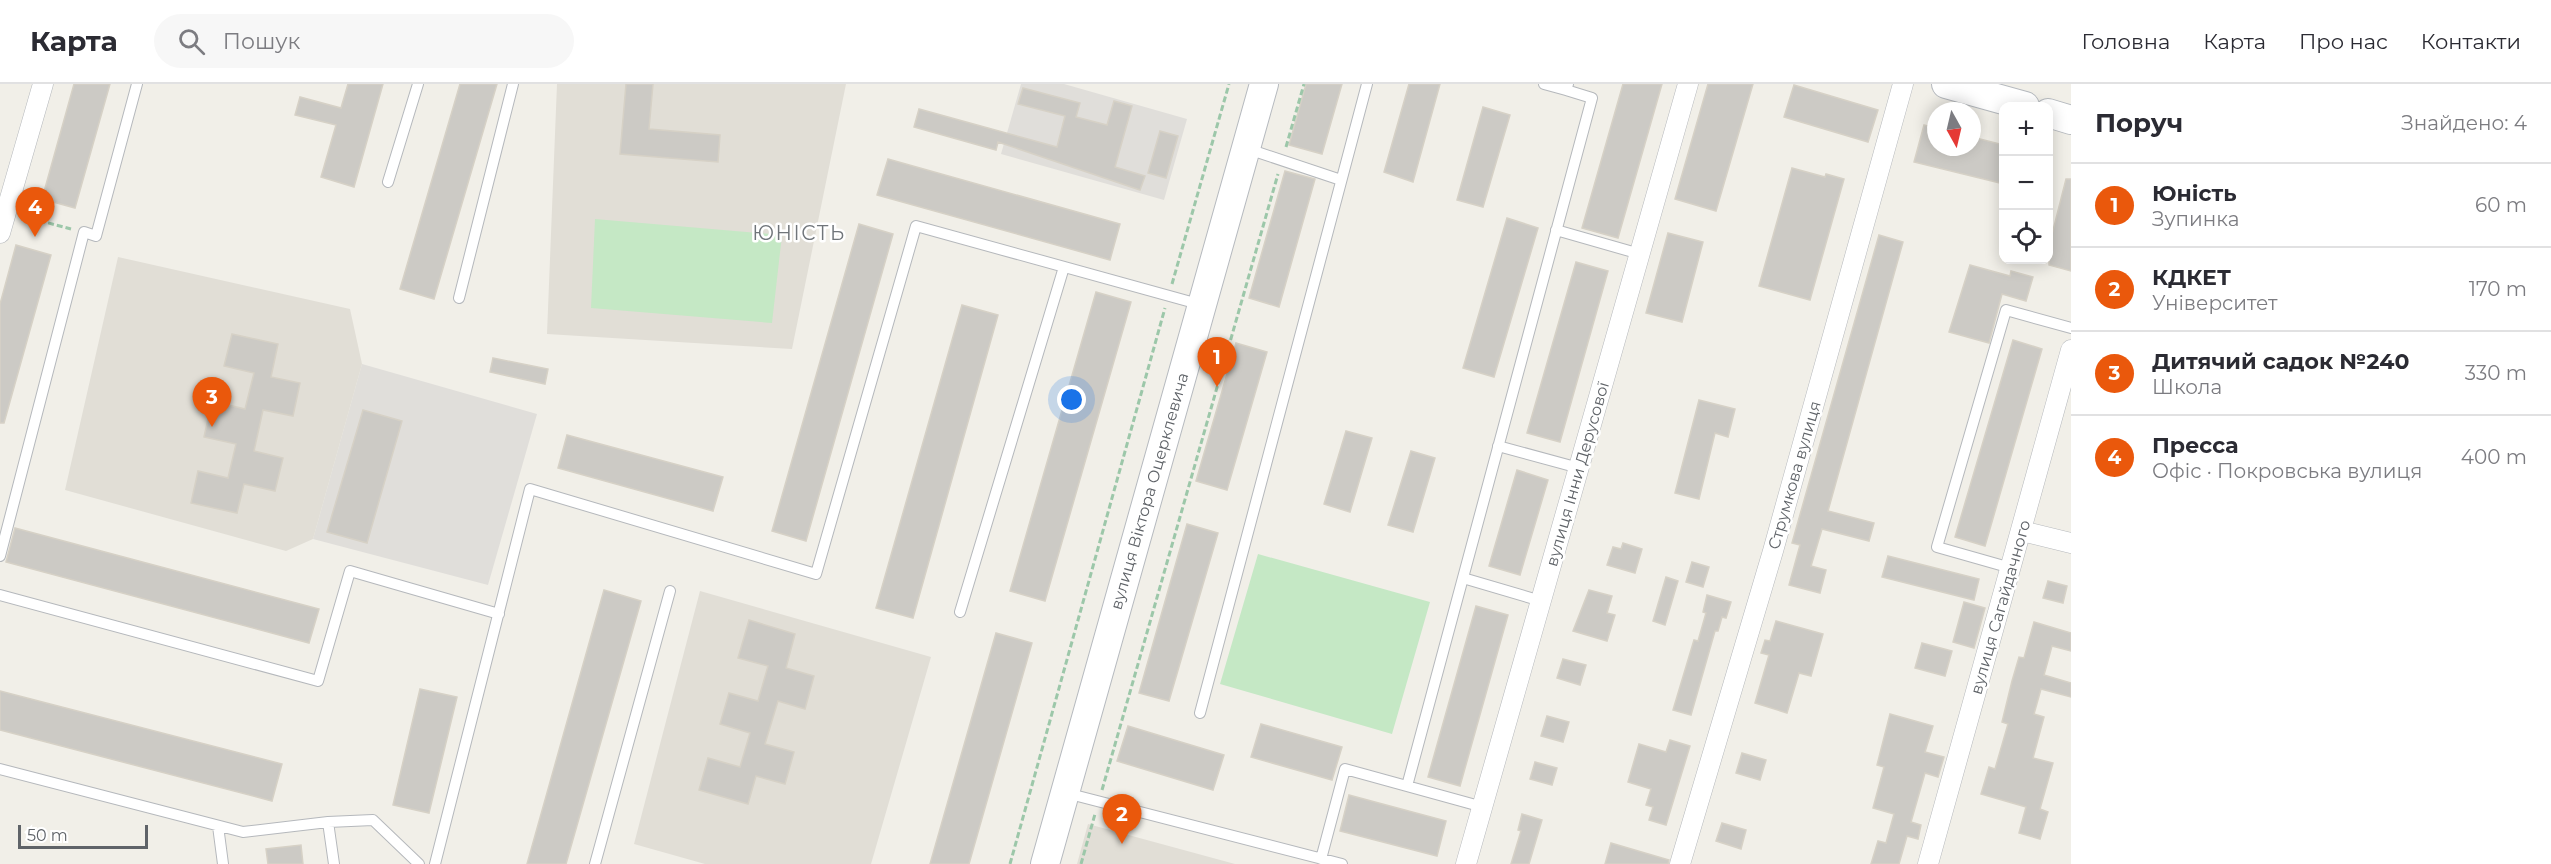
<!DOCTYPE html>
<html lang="uk">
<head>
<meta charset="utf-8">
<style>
	:root { --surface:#fff; --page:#f7f7f7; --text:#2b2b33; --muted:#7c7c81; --line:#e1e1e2; --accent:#ea580c }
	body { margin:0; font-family:Montserrat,sans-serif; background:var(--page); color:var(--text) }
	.controls { position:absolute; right:18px; top:18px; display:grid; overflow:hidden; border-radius:12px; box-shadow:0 3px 15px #0003 }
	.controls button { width:54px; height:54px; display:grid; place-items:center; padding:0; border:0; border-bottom:2px solid var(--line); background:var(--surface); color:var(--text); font:30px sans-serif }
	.compass { position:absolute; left:1927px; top:18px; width:54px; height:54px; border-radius:50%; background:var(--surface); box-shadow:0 3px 15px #0003; rotate:172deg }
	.scale { position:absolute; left:18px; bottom:15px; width:130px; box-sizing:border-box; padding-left:6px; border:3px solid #5f6368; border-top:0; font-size:16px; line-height:21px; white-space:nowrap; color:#5f6368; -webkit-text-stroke:4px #fff; paint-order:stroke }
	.you { position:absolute; left:1072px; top:316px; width:21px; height:21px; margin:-15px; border:4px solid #fff; border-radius:50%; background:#1a73e8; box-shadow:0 0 0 9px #1a73e833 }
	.badge { display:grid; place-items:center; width:39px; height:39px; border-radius:50%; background:var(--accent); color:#fff; font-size:20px; font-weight:700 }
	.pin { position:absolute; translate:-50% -50px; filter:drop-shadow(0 2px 3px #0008) }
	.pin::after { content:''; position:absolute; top:32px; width:21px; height:18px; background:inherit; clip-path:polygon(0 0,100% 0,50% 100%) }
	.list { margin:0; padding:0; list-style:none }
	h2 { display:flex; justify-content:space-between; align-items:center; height:78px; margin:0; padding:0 24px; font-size:26px }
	h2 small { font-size:20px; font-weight:400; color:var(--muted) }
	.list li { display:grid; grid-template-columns:39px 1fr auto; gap:18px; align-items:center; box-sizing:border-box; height:84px; padding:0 24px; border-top:2px solid var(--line) }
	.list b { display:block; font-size:22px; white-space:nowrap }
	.list p { margin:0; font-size:20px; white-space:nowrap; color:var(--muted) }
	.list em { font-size:20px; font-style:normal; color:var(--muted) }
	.icon { flex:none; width:33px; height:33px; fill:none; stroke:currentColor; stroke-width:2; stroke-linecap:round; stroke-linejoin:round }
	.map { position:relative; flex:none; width:2071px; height:780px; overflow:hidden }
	header { display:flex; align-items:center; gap:36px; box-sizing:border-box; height:84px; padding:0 30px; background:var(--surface); border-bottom:2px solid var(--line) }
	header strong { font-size:28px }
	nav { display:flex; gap:33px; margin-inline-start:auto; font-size:21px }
	.search { width:420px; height:54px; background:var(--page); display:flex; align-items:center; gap:15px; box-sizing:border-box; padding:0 21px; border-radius:33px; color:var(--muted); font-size:22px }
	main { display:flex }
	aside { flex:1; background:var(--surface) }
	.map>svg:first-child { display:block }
	.industrial { fill:#e0deda }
	.education { fill:#e1ded6 }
	.green { fill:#c5e8c5 }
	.building { fill:#cccac5; stroke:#d6d1c6; stroke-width:1.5 }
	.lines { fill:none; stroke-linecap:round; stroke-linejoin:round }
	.lane-casing { stroke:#b5b8bc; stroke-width:12 }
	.street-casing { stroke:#b5b8bc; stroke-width:21 }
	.secondary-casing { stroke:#b6babf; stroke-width:30 }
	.path { stroke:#9cc7a9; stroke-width:3; stroke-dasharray:6 3; stroke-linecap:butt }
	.lane { stroke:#fff; stroke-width:10 }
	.street { stroke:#fff; stroke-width:20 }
	.secondary { stroke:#fff; stroke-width:28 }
	.labels { text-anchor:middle; stroke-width:5; stroke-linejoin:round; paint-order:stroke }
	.street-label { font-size:16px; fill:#5f6368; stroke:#fff }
	.quarter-label { font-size:20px; letter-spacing:1.5px; fill:#70757a; stroke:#fff }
</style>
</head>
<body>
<header>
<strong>Карта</strong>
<div class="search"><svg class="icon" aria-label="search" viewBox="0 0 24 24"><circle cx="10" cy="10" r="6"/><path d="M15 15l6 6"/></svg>Пошук</div>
<nav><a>Головна</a><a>Карта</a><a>Про нас</a><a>Контакти</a></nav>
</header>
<main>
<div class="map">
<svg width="2071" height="780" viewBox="0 0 2071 780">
	<rect width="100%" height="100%" fill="#f1efe8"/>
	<path class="industrial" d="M1021 0H1064L1187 35 1164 116 1001 70Z
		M362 280 537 330 488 501 313 455Z"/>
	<path class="education" d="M557 0H846L792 265 547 250Z
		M118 173 350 225 362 280 313 455 286 467 65 406Z
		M700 507 931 573 871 780H705L634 760Z
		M1088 740 1235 780H1077Z"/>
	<path class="green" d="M595 135 782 151 772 239 591 224Z
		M1258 470 1430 518 1392 650 1220 600Z"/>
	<path class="building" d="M74 0H110L75 124 42 115Z
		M348 0H383L354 103 321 93 336 41 295 31 300 13 341 24Z
		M460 0H497L434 215 400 205Z
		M626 0H653L649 45 720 51 718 78 620 70Z
		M1306 0H1342L1322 70 1289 61Z
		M1409 0H1440L1413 98 1384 88Z
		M1623 0H1662L1618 154 1582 144Z
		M1708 0H1753L1716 127 1675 115Z
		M1794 1 1878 26 1868 58 1784 33Z
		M1023 4 1080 19 1076 33 1107 41 1114 17 1132 22 1115 83 1145 92 1140 106 998 58 996 66 914 43 919 25 1057 63 1065 32 1018 20Z
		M1483 23 1510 31 1483 123 1457 116Z
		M1924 41 1936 44V63H1972V53L2004 61V100L1914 78Z
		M1160 47 1178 52 1166 94 1148 89Z
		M888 75 1120 140 1110 176 877 111Z
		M1792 84 1825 93 1826 90 1844 95 1810 216 1759 202Z
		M1285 87 1315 95 1279 223 1249 214Z
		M2066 95H2071V187L2049 181V162Z
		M1507 134 1538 144 1494 293 1463 284Z
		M859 140 893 150 806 457 772 447Z
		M1668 149 1703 158 1682 238 1646 229Z
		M1879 151 1903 158 1828 427 1874 439 1869 457 1822 445 1811 482 1826 486 1820 509 1789 501 1800 461 1792 459Z
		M16 161 51 171 4 339H0V220Z
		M1576 178 1608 187 1560 358 1527 349Z
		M1970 181 2010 192 2011 187 2033 193 2026 217 2002 210 1989 259 1949 248Z
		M1096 208 1131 218 1045 517 1010 507Z
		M962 221 998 231 913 534 876 524Z
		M232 250 278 260 271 293 300 299 293 332 263 326 254 367 283 374 275 407 244 400 237 429 191 419 198 387 228 394 236 360 204 353 212 317 245 325 254 289 224 282Z
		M2013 256 2042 265 1985 462 1955 453Z
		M1236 259 1267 268 1227 406 1196 397Z
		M493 274 548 285 545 300 490 288Z
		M1699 316 1735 325 1728 353 1715 349 1699 415 1675 409Z
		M363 326 402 337 367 459 327 448Z
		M1346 347 1372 354 1350 428 1324 420Z
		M567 351 723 393 713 427 558 384Z
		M1411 367 1435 374 1413 448 1388 441Z
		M1517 386 1548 396 1520 491 1489 482Z
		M1187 440 1218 449 1169 617 1139 609Z
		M15 444 319 525 309 559 6 478Z
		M1623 459 1642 465 1635 489 1607 481 1613 463 1621 465Z
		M1888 472 1979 495 1974 516 1882 493Z
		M1692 478 1709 483 1703 503 1686 498Z
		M1666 493 1678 497 1665 541 1653 537Z
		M2048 497 2067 502 2063 519 2043 514Z
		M604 506 641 517 566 780H527Z
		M1589 506 1612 512 1607 529 1615 531 1607 557 1573 547Z
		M1707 511 1731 518 1726 534 1722 533 1718 547H1715L1691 631 1673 626 1694 556 1698 557 1706 529 1703 528Z
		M1964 518 1985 524 1974 564 1953 558Z
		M1476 522 1508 531 1460 702 1428 693Z
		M749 536 795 550 786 584 814 592 805 625 778 617 765 660 794 668 785 700 756 692 748 720 699 706 708 674 740 683 750 649 720 640 729 609 758 617 768 582 738 574Z
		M1776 537 1823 550 1811 592 1799 589 1787 629 1755 619 1769 571 1761 569 1765 556 1770 557Z
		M2034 538 2071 549V567L2052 562 2044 591 2071 599V613L2041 605 2034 630 2044 633 2033 674 2053 679 2040 725 2048 728 2040 755 2019 749 2026 723 1981 710 1989 683 1995 685 2008 640 2002 638 2012 597 2019 573 2024 574Z
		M996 549 1032 559 969 780H930Z
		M1922 559 1952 567 1945 592 1915 584Z
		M1563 575 1586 581 1580 601 1557 594Z
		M420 605 457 613 429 729 393 721Z
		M0 607 282 680 272 717 0 646Z
		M1890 630 1933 642 1925 668 1944 673 1938 693 1925 689 1911 738 1921 741 1918 755 1907 752 1899 780H1871L1878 757 1886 759 1894 730 1873 724 1884 683 1877 681Z
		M1547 632 1569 638 1563 658 1541 652Z
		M1261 640 1342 663 1332 696 1251 673Z
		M1128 642 1224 671 1213 706 1117 677Z
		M1670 656 1690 662 1666 741 1649 736 1653 723 1646 721 1651 705 1628 698 1639 660 1666 668Z
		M1742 669 1766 676 1760 696 1736 689Z
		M1535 678 1557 684 1552 701 1530 695Z
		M1349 711 1446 737 1437 772 1340 747Z
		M1522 730 1542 736 1529 780H1511L1521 747 1518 746Z
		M1722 739 1746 746 1741 765 1716 757Z
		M1611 759 1669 776 1668 780H1605Z
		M301 761 303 780H268L266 765Z"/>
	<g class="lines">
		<defs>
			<path id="lane" d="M1544 0 1566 6 1568 0
				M1248 65 1341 96
				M388 98 418 0
				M1556 146 1640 170
				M459 214 513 0
				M1498 362 1579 384
				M0 472 84 148 96 152 137 0
				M2011 484 1937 463 2006 226 2071 244
				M1463 494 1541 517
				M0 511 318 597 350 487 499 530
				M960 528 1064 183
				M1200 629 1367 0
				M0 685 243 748 328 738 334 780
				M1407 702 1592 14 1566 6
				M1066 709 1342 780
				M328 738 373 736 419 780
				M218 742 223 780
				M1321 775 1345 685 1483 723
				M435 780 530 405 816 490 916 142 1202 221
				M595 780 670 507"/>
			<path id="street" d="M0 149 43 0
				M2022 447 2071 459
				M1466 780 1688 0
				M1680 780 1773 467 1903 0
				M1928 780 2071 266"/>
			<path id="secondary" d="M1946 0 2025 22
				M2048 29 2071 36
				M1045 780 1264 0"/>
		</defs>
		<use href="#lane" class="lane-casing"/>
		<use href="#street" class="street-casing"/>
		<use href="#secondary" class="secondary-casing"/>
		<path class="path" d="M1286 63 1304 0
			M22 132 71 145
			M1172 200 1229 0
			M1102 706 1278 90
			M1010 780 1165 224
			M1081 780 1095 730"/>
		<use href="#lane" class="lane"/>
		<use href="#street" class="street"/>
		<use href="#secondary" class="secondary"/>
	</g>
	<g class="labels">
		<g class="street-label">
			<text transform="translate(1577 390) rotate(-74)" y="6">вулиця Інни Дерусової</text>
			<text transform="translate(1794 391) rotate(-74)" y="6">Струмкова вулиця</text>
			<text transform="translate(1149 407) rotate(-74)" y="6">вулиця Віктора Оцерклевича</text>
			<text transform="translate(2000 523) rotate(-74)" y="6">вулиця Сагайдачного</text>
		</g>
		<g class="quarter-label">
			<text x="799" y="156">ЮНІСТЬ</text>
		</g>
	</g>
</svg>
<div class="controls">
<button>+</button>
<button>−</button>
<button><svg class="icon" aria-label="locate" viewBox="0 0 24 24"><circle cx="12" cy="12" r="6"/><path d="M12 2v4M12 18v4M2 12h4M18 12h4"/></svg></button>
</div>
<svg class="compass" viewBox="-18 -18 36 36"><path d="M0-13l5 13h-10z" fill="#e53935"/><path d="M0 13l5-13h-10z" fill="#7c7c81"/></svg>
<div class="scale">50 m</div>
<div class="you"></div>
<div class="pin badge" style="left:1217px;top:303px">1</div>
<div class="pin badge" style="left:1122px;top:760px">2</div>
<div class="pin badge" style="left:212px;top:343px">3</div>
<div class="pin badge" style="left:35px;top:153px">4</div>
</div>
<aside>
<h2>Поруч<small>Знайдено: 4</small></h2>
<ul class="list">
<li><span class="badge">1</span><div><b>Юність</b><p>Зупинка</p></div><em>60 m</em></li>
<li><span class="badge">2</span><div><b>КДКЕТ</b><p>Університет</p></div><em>170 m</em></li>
<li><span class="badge">3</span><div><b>Дитячий садок №240</b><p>Школа</p></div><em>330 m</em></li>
<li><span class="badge">4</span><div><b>Пресса</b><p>Офіс · Покровська вулиця</p></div><em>400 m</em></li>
</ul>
</aside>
</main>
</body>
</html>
